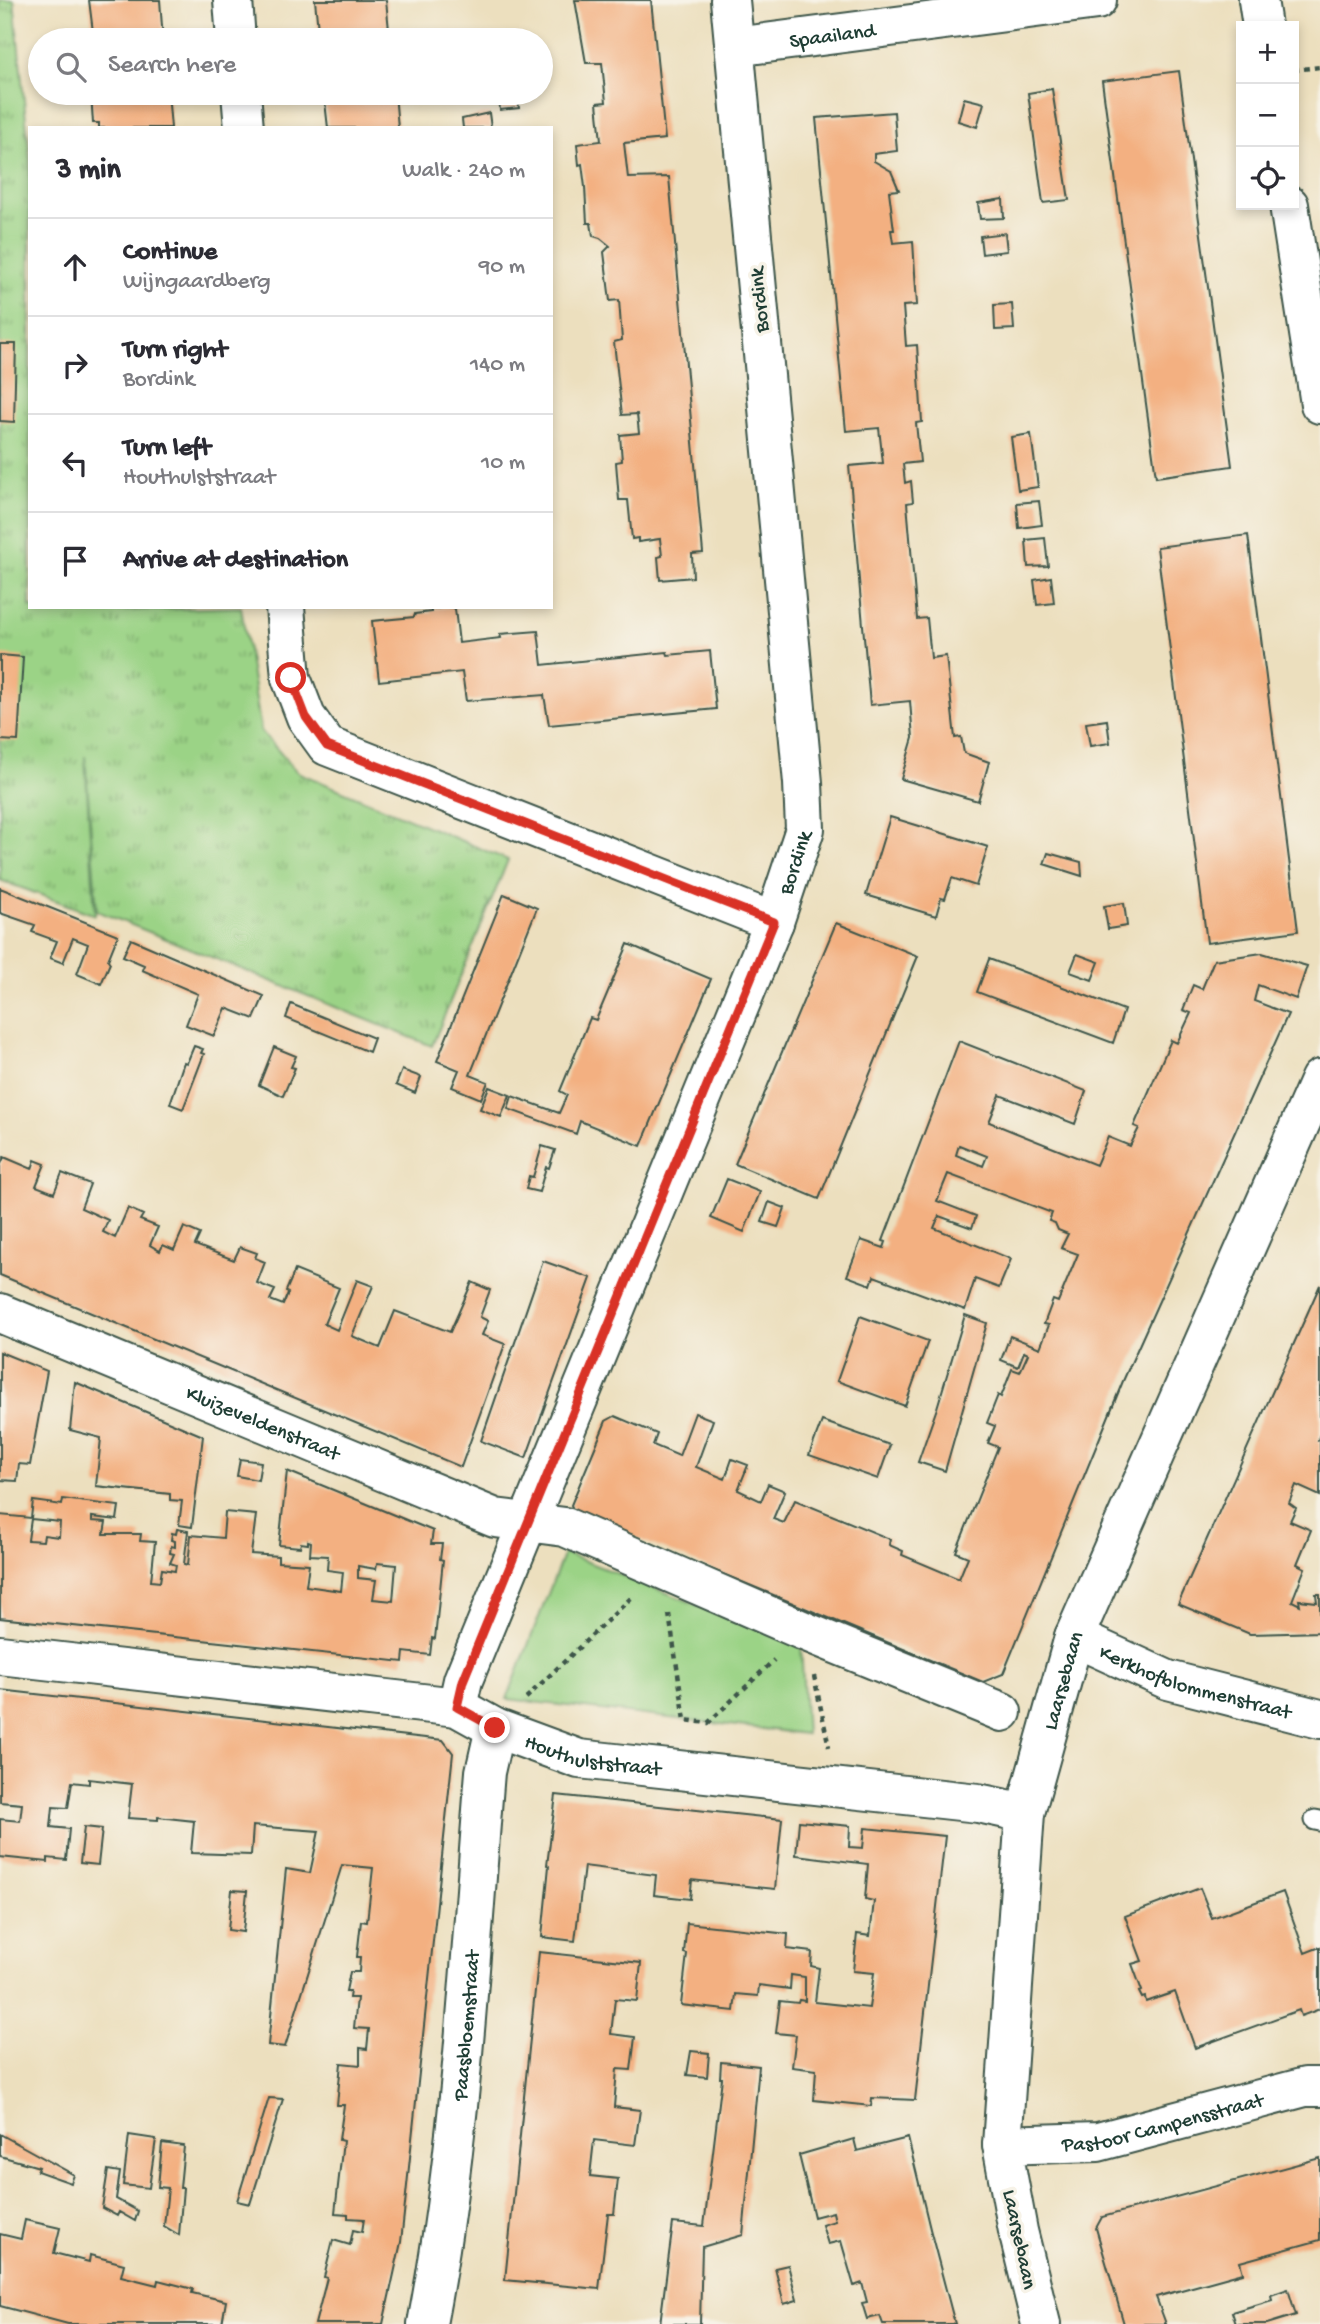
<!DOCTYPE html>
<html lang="en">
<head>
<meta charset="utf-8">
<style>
	:root { --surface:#fff; --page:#f7f7f7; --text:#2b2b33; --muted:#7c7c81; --line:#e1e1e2 }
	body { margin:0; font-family:"Gochi Hand",sans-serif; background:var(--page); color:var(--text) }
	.controls { position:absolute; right:21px; top:21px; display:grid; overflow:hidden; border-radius:0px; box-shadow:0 4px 10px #0003 }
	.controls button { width:63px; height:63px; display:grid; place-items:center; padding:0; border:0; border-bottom:2px solid var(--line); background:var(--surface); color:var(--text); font:35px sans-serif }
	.stop { position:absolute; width:21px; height:21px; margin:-16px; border:5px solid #d93025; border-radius:50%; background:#fff }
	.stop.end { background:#d93025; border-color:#fff; box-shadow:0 2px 7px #0008 }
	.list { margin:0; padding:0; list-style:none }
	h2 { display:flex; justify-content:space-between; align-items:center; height:91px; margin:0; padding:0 28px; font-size:30px }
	h2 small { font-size:23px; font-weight:400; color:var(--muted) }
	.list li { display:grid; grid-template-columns:46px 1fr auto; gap:21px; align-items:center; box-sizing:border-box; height:98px; padding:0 28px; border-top:2px solid var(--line) }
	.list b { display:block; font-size:26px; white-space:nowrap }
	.list p { margin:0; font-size:23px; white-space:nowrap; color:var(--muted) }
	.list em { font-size:23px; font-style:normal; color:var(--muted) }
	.icon { flex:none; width:38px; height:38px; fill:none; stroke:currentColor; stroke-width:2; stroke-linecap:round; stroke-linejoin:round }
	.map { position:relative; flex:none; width:1320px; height:2324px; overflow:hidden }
	.search { position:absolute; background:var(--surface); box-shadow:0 4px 10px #0003; left:28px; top:28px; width:525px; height:77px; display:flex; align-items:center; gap:18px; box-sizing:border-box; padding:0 24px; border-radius:38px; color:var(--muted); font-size:26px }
	.panel { position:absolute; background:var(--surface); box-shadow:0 4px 10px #0003; left:28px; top:126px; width:525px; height:483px; border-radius:0px }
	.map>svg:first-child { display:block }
	.green { fill:#9bd386; stroke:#5d885d; stroke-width:2 }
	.park { fill:url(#park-tufts); stroke:#5d885d; stroke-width:2 }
	.building { fill:#f3b081; fill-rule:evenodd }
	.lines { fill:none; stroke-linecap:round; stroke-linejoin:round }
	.service-casing { stroke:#3e5549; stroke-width:23 }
	.minor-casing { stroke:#3e5549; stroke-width:42 }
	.tertiary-casing { stroke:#3e5549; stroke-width:42 }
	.path { stroke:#3e5549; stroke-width:4.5; stroke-dasharray:5 5; stroke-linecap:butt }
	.service { stroke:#fff; stroke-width:19 }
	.minor { stroke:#fff; stroke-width:38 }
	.tertiary { stroke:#fff; stroke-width:38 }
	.route { stroke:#d93025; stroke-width:9 }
	.labels { text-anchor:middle; stroke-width:7; stroke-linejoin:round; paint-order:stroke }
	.street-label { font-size:21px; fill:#1f3d34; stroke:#f7f3e8 }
</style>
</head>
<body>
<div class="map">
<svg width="1320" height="2324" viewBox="0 0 1320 2324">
	<defs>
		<pattern id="park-tufts" width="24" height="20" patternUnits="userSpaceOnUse" patternTransform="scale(1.75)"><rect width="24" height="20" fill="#9bd386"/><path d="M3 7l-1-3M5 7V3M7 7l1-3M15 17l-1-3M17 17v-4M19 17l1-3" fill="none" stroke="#7eac6e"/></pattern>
	</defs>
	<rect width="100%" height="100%" fill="#f7f3e8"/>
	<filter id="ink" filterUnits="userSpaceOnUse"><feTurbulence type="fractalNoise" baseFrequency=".0143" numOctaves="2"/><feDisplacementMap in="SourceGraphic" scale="14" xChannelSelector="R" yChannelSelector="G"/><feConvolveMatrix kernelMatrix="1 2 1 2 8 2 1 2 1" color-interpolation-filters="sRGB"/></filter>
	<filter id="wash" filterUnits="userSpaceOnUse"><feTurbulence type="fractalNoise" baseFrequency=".00686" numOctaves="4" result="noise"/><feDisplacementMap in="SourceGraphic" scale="28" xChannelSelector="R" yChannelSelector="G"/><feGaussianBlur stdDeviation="1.57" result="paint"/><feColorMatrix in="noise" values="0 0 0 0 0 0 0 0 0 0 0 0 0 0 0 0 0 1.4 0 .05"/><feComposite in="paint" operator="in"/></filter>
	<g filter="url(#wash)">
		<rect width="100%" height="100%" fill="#ecdfbe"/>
		<path class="green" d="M564 1553 801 1645 806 1734 507 1699Z"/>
		<path class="park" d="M0 0H14L30 160V607H75L76 612 241 607 261 731 297 772 508 860 432 1046 97 911 85 756 95 915 0 880Z"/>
		<g id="blocks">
			<path class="building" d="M89 0H160L163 40H94Z
				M315 0H386L390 40H319Z
				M575 0H651L665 139 624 143 628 178 669 177 703 553 692 554 693 577 660 580 658 557 662 556 660 539 638 542V538L632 539 628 500H619L616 462 622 461 620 435 639 433 637 414 622 415 614 342 622 340 619 300 610 301 604 252 610 246 600 238 593 236 591 223H587L585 187 582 164 579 165 577 144 601 141 597 103 606 102 602 63H586Z
				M1179 71 1232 466 1156 477 1102 81Z
				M1052 89 1069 200 1043 203 1028 93Z
				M91 93H168L171 128H99V123H93Z
				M324 93H395L398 128H328Z
				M498 93H517L519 108 500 110Z
				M964 98 984 103 977 127 958 121Z
				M894 112 897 151 874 154V161L891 171 899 190 889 191 894 230H891L893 243 913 241 917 305 903 306 906 346 917 345 922 422 916 423 920 462 903 464 905 483 911 481 913 502 907 503 917 619 927 618 931 658 946 656 955 738 961 737 964 753 989 762 978 801 901 779 913 738 910 701 870 705 849 466 883 463 879 428 846 431 816 118Z
				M489 113 491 128H463L462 119Z
				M1003 199 1004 218 980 219 978 203Z
				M1005 233 1007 251 982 254 980 236Z
				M1012 304 1014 329 995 330 994 305Z
				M0 344H16L14 422 0 421Z
				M1031 434 1038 487 1018 490 1011 437Z
				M1039 501 1042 525 1019 528 1017 503Z
				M1248 535 1298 931 1207 943 1157 547Z
				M1045 538 1048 566 1028 567 1026 540Z
				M1051 577 1054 603 1037 605 1034 580Z
				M452 607 455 609 459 643 501 638 500 634 538 631 542 665 667 652 668 655 710 651 716 709 549 725 544 695 466 701 462 672 379 681 372 621 414 617 415 614 431 612V609Z
				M0 655 23 657 18 741 0 740Z
				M1107 720 1110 743 1090 746 1086 723Z
				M890 817 988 847 976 886 952 878 945 899 941 898 936 916 866 895Z
				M1048 853 1081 862 1082 876 1044 864Z
				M0 888 118 935 108 960 110 963 101 984 77 974 88 944 73 938 63 963 50 958 57 941 32 932 35 925 0 913Z
				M504 894 537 908 470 1075 488 1082 481 1099 452 1087 459 1070 437 1061Z
				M1124 903 1127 926 1108 929 1104 906Z
				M836 923 918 956 819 1199 735 1164Z
				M131 939 264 996 254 1019 226 1008 214 1036 186 1025 198 994 142 970 144 965 123 956Z
				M628 944 711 979 641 1146 580 1121 576 1134 508 1109 512 1096 559 1113 567 1095 560 1091 590 1018 596 1020Z
				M1262 953 1307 966 1296 999 1258 985 1254 1001 1288 1014 1123 1381 1003 1674 983 1682 574 1512 571 1505 606 1421 615 1416 657 1434 653 1445 679 1456 695 1413 713 1420 696 1467 725 1479 732 1459 748 1465 738 1490 761 1501 768 1484 785 1491 773 1519 784 1523 795 1500 890 1539 889 1545 903 1551 902 1555 959 1579 968 1557 956 1552 998 1447 988 1443 995 1426 987 1423 998 1395 1001 1397 1012 1369 1020 1372 1028 1354 1024 1352 1018 1367 1001 1360 1010 1336 1040 1348 1049 1325 1044 1324 1053 1300 1058 1302 1078 1254 1061 1248 1068 1234 1058 1230 1055 1223 1049 1221 1052 1213 948 1174 937 1201 976 1216 972 1228 939 1216 934 1228 1011 1259 999 1288 975 1279 965 1310 874 1276 871 1285 847 1276 861 1240 884 1248 886 1242 883 1241 959 1041 1086 1091 1075 1124 1000 1095 989 1122 1096 1165 1108 1137 1130 1146 1139 1128 1134 1126 1171 1040 1177 1043 1191 1013 1183 1010 1193 985 1202 989 1214 960ZM959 1145 987 1156 983 1166 956 1155Z
				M1077 954 1099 962 1092 980 1070 972Z
				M989 959 1124 1010 1113 1043 977 992Z
				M291 1004 374 1038 369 1052 286 1018Z
				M194 1046 203 1049 201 1053 204 1054 183 1109 170 1104 184 1062 187 1063Z
				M274 1047 296 1056 291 1067 295 1068 283 1096 259 1085Z
				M402 1070 421 1077 415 1093 396 1085Z
				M489 1087 510 1095 501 1117 480 1109Z
				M542 1146 555 1150 549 1168 546 1167 539 1192 526 1189 529 1176 533 1177Z
				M4 1157 32 1169 35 1160 45 1164 36 1186 54 1193 62 1173 90 1184 81 1208 108 1220 103 1232 115 1238 128 1208 143 1215 140 1220 158 1227 150 1245 160 1251 163 1245 174 1250 184 1227 200 1234 195 1245 234 1260 240 1247 257 1253 255 1258 265 1262 257 1283 275 1290 270 1300 283 1305 288 1293 286 1291 295 1270 339 1288 324 1324 337 1330 357 1280 373 1286 352 1336 380 1348 395 1311 450 1332 472 1282 490 1290 480 1317 488 1321 482 1335 505 1344 461 1467 0 1275V1166Z
				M727 1179 760 1192 744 1232 711 1218Z
				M769 1202 785 1208 778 1227 762 1222Z
				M543 1261 591 1278 526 1458 481 1441Z
				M1320 1285V1434L1318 1440 1320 1441V1496L1296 1485 1289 1503 1296 1508 1290 1521 1311 1530 1297 1564 1305 1568 1292 1601 1300 1605 1299 1600 1317 1602 1316 1594H1320V1632L1250 1634 1178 1604Z
				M965 1315 987 1323 945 1471 918 1462 937 1408Z
				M860 1316 928 1341 905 1406 837 1381Z
				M0 1352 47 1371 30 1465 19 1464 17 1481 0 1480Z
				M75 1382 203 1436 192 1527 179 1525 182 1501 170 1500V1494L96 1486 101 1438 70 1430Z
				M822 1421 890 1445 878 1479 809 1455Z
				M240 1459 261 1462 258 1480 237 1476Z
				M287 1471 433 1531 431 1544H442L440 1559 443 1560 435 1639 432 1638 430 1655 404 1652 403 1662 0 1618V1515L31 1518 33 1501 62 1505 63 1499 119 1506 117 1520 92 1517V1521L106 1522 104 1534H141L140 1541 155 1542 151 1581 160 1582 162 1569 175 1571 176 1565 170 1563 174 1554 170 1553 171 1546 175 1547V1541L171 1540 172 1533 176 1534 177 1529 188 1531 184 1564 188 1565 191 1535 223 1538 225 1512 256 1515 251 1554 278 1556V1562L309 1564 306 1586 341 1591 343 1572 327 1570 328 1556 310 1555 311 1542 308 1541V1544L301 1543 300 1547 279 1545ZM31 1519 60 1522 59 1537 44 1535 43 1541 28 1540ZM377 1563 396 1565 393 1601 373 1599 376 1580 358 1578V1566L376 1569Z
				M0 1690 443 1740 453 1753 401 2242 383 2324H315L327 2278 324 2277 333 2240 350 2245 353 2230 362 2232 364 2219 348 2218V2214L335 2213 343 2141 339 2140 344 2105H337L341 2063 360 2065V2048L367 2049 369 2029 354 2028 357 1998H349L350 1991H346L350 1972H359L360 1957H357L361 1921 367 1922 373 1868 342 1865 285 2047 268 2045 286 1869 310 1873 319 1831 253 1826 251 1855 191 1853 194 1821 158 1817V1820L128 1818 132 1784 89 1779V1784L72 1782 68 1808 53 1807 51 1827 69 1829 66 1860 48 1858V1862L0 1857V1819L20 1821 22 1804 0 1802Z
				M556 1795 782 1819 775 1889 692 1880 690 1899 654 1895 656 1875 584 1866 575 1941 542 1937 549 1866 547 1865Z
				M799 1821 850 1826 849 1847 863 1848 865 1828 945 1836 915 2100 872 2098 871 2106 814 2100 816 2070 792 2067 796 2035 776 2033 780 2001 798 2003 799 2000 805 2001V1977L791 1975 790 1989 759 1985 758 1996 736 1994 734 2011 681 2005 687 1954 684 1953 687 1923 788 1934 787 1949 812 1952 811 1966 819 1968 815 2002 869 2008 874 1973 853 1971 857 1934 870 1936 874 1901 865 1899 868 1864 796 1855Z
				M84 1827 102 1829 98 1865 80 1863Z
				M1200 1888 1212 1918 1283 1892 1305 1953 1320 1947V2009L1301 2016 1299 2010 1195 2048 1175 1992 1146 2002 1145 1997 1142 1998 1139 1992 1142 1991 1132 1964 1142 1961 1125 1916Z
				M232 1890 247 1891 243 1932 228 1930Z
				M539 1952 641 1963 637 2001 615 1999 611 2034 635 2037 631 2070 617 2069 614 2107 640 2110 635 2145 594 2140 590 2176 618 2179 614 2214H608L599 2289 505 2280Z
				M691 2051 709 2053 707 2077 687 2075Z
				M721 2062 759 2066 743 2235 702 2247 700 2324H660L673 2223 704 2226 722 2078H720Z
				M269 2098 283 2099 250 2204 237 2201Z
				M0 2134 74 2175 71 2183 37 2171 39 2167 0 2156Z
				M129 2135 156 2139 149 2188 123 2185Z
				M908 2138 930 2229 955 2324H883L880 2316 867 2319 862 2303 867 2302 862 2283 854 2286 841 2241 828 2244 822 2225 835 2221 833 2212 814 2217 799 2155 854 2139 857 2151Z
				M162 2143 184 2146 180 2188H183L179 2235 164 2226 168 2188 158 2187Z
				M1320 2158V2240L1240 2262 1243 2273 1156 2297 1166 2324H1124L1096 2228 1102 2217Z
				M108 2170 120 2172 116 2199 138 2211 135 2221 119 2212 117 2216 102 2208Z
				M25 2220 60 2228 54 2253 89 2262 90 2255 124 2264 121 2276 157 2285 158 2280 193 2289 192 2293 226 2301 222 2324H68L0 2306V2234L21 2239Z
				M788 2265 797 2300 784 2304 775 2268Z
				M1288 2289 1296 2315 1267 2324H1236L1232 2312 1272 2300 1271 2295Z"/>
		</g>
	</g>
	<g filter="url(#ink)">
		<use href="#blocks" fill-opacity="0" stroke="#3e5549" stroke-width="2"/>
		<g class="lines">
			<defs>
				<path id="service" d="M1315 1820 1320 1821"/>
				<g id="minor">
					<path d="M233 0 236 40"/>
					<path id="s1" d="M735 47 1097 0"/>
					<path d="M241 93 244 128"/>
					<path d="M285 607 291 678 306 717 327 746 774 922"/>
					<path id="s2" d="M0 1313 495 1518 565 1527 804 1631 1002 1712"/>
					<path id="s3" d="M1074 1637 1168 1680 1320 1719"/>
					<path id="s4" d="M0 1655 457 1707 495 1728 579 1759 978 1803 1025 1813"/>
					<path id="s5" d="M457 1707 463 1680 774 922 805 829 803 783 730 0"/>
					<path id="s6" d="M1002 2145 1098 2142 1305 2087H1320"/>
					<path id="s7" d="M427 2324C462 2142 470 1956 485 1772L495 1728"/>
					<path id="s8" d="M1041 2324 1018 2231 1002 2145 1025 1813 1074 1637 1320 1079"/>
				</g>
				<path id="tertiary" d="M1258 0 1262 26
					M1289 205 1320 404"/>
			</defs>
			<use href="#service" class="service-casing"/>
			<use href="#minor" class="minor-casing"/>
			<use href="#tertiary" class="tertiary-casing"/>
			<path class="path" d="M1294 70 1320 67
				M669 1614 685 1720 708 1723 774 1660
				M814 1676 829 1747
				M526 1698 631 1598"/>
			<use href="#service" class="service"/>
			<use href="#minor" class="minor"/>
			<use href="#tertiary" class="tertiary"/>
		</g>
	</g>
	<g class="lines" filter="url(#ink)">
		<path class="route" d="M291 678 306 717 327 746 774 922 463 1681 457 1707 495 1728"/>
	</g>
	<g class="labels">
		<g class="street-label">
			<text dy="7" stroke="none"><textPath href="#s1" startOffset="98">Spaailand</textPath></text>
			<text transform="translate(758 300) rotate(-95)" y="7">Bordink</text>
			<text dy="7" stroke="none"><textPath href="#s5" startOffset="910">Bordink</textPath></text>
			<text dy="7" stroke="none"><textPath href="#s2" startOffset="285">Kluizeveldenstraat</textPath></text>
			<text dy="7" stroke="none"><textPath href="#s8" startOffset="654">Laarsebaan</textPath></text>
			<text dy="7" stroke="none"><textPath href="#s3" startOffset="130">Kerkhofblommenstraat</textPath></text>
			<text dy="7" stroke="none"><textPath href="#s4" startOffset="606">Houthulststraat</textPath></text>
			<text dy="7" stroke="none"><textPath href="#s7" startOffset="301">Paasbloemstraat</textPath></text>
			<text dy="7" stroke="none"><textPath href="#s6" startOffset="163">Pastoor Campensstraat</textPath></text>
			<text transform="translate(1021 2239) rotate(78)" y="7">Laarsebaan</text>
		</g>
	</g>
</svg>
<div class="controls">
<button>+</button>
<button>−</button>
<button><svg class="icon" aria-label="locate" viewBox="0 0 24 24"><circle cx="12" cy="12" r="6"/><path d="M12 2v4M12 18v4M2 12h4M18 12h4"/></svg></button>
</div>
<div class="stop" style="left:291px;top:678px"></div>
<div class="stop end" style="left:495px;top:1728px"></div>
<div class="search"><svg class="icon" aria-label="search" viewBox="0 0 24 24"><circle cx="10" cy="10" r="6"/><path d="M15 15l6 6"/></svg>Search here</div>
<section class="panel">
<h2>3 min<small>Walk · 240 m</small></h2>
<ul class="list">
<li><svg class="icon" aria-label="ahead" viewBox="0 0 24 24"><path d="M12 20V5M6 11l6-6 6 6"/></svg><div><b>Continue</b><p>Wijngaardberg</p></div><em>90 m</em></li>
<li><svg class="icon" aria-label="right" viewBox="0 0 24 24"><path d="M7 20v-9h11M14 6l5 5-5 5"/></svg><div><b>Turn right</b><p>Bordink</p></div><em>140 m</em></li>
<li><svg class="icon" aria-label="left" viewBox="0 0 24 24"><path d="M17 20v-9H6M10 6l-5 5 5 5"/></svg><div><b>Turn left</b><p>Houthulststraat</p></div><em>10 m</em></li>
<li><svg class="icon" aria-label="arrive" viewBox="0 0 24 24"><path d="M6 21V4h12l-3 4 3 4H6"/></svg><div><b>Arrive at destination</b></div></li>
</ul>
</section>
</div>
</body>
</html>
